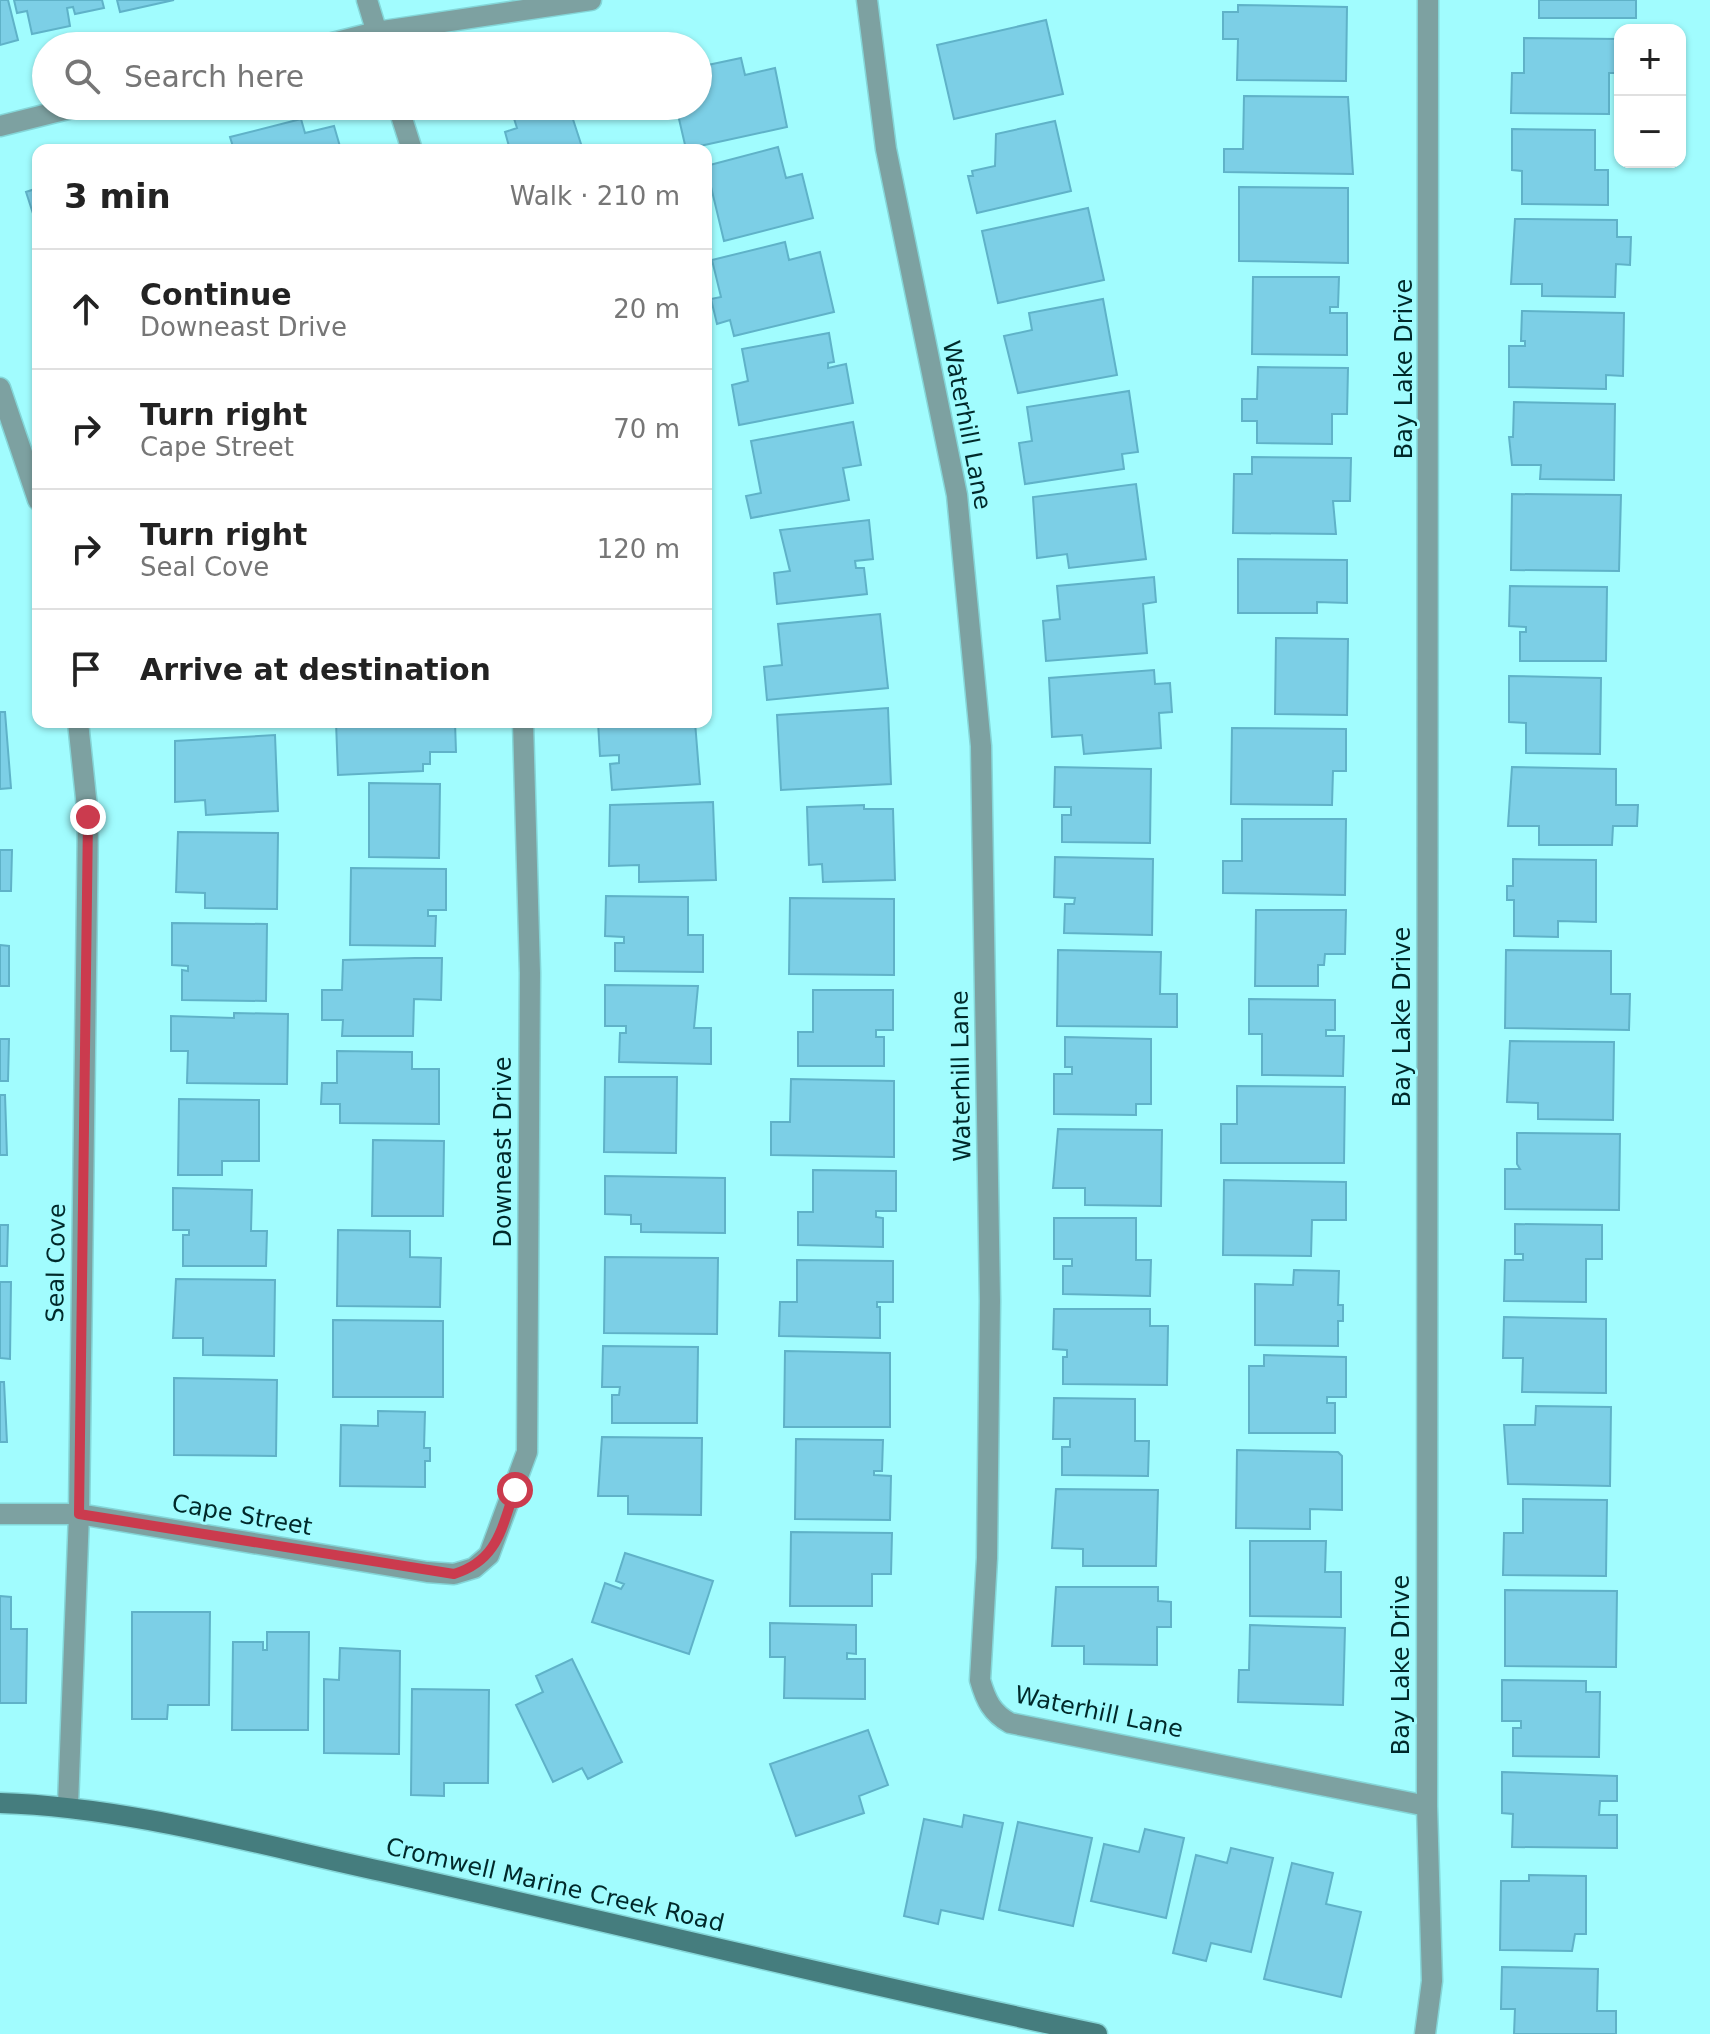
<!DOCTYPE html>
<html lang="en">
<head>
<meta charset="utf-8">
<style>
	:root { --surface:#fff; --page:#f2f2f2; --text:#222; --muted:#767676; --line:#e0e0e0 }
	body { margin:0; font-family:"DejaVu Sans",sans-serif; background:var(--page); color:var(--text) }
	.controls { position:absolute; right:24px; top:24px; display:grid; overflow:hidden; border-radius:16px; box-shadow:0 2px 6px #0004 }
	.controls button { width:72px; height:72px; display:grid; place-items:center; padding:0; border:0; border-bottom:2px solid var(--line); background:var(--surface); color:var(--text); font:40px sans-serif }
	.stop { position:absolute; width:24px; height:24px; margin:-18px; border:6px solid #cb3b4e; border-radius:50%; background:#fff }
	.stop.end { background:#cb3b4e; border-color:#fff; box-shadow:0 2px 8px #0008 }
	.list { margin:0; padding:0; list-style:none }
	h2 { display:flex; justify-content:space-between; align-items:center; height:104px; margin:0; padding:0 32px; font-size:34px }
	h2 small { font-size:26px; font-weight:400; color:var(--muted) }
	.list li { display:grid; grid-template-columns:52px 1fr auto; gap:24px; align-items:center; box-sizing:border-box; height:120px; padding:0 32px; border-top:2px solid var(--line) }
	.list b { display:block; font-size:30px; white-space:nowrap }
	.list p { margin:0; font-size:26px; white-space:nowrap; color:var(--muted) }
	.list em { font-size:26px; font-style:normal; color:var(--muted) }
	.icon { flex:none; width:44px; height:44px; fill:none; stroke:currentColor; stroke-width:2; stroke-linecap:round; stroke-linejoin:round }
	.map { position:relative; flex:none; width:1710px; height:2034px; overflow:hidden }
	.search { position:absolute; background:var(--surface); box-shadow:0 2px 6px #0004; left:32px; top:32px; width:680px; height:88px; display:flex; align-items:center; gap:20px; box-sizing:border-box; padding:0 28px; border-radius:44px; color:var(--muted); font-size:30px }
	.panel { position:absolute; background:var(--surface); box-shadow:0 2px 6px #0004; left:32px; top:144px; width:680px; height:584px; border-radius:16px }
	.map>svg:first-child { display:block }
	.building { fill:#7ccfe6; stroke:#5fb2c8; stroke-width:2 }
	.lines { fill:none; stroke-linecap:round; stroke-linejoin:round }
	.minor-casing { stroke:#84d6d8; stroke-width:23 }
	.secondary-casing { stroke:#84d6d8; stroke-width:23 }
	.minor { stroke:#7da1a1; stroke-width:20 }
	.secondary { stroke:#457d7e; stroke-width:20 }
	.route { stroke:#cb3b4e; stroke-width:10 }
	.labels { text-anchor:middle; stroke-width:6; stroke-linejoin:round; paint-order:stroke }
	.street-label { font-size:24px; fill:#00292a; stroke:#a1fcfe }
</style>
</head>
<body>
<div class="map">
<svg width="1710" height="2034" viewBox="0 0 1710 2034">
	<rect width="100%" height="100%" fill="#a1fcfe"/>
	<path class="building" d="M0 0H8L18 40 0 45Z
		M14 0H102L104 8 75 14 73 7 67 8 70 26 32 34 27 11 17 13Z
		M117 0H174L120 12Z
		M1539 0H1636V18H1539Z
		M1238 5 1347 7 1346 81 1237 80 1238 39H1223V12H1238Z
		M1046 20 1063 94 954 119 937 45Z
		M1524 38 1620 39V73H1609V114L1511 113 1512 73H1524Z
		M741 58 745 75 775 68 787 127 686 149 676 106H698V67Z
		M1244 96 1348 97 1353 174 1224 172V149H1243Z
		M510 106H575L569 107 582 147 510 150 505 132 517 128Z
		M301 119 305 133 334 126 341 150H234L230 137Z
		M1055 121 1071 191 977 213 968 176H973L972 171 995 166 996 134Z
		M1512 129 1595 130V170H1608V205L1522 204V171L1512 170Z
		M778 147 786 178 802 174 813 218 724 241 706 166Z
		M1239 187 1348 188V263L1239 261Z
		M38 188V229L26 192Z
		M1088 208 1104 280 998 303 982 231Z
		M1515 219 1617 220V237H1631L1630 265 1616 264 1615 297 1542 296V284H1511Z
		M785 242 789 260 820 252 834 312 734 336 730 320 717 324 711 299 721 297 712 260Z
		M1253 277H1339L1338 307H1330V313H1347V355L1252 354Z
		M1103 299 1117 375 1018 393 1004 336 1032 330 1029 313Z
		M1522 311 1624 313 1623 376 1606 375V389L1509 387V346H1525V341H1521Z
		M829 333 834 362 828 363V368L846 364 853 403 739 425 732 385 748 381 742 349Z
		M1258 367 1348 368 1347 414H1332V444L1257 443V421H1242V399H1257Z
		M1129 391 1138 452 1122 454 1124 469 1025 484 1019 443 1032 441 1027 407Z
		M1514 402 1615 404 1614 480 1540 479 1541 465H1512L1509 437H1513Z
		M853 422 861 465 843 468 849 500 751 518 746 496 761 493 751 441Z
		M1252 457 1351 458 1350 501H1333L1336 534 1233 533 1234 474H1252Z
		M1136 484 1146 559 1069 568 1067 554 1037 558 1033 497Z
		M1512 494 1621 495 1619 571 1511 570Z
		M869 520 873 559 855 561 856 568H864L867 594 777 604 774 573 790 571 780 530Z
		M1238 559 1347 560V603L1317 602V613H1238Z
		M1154 577 1156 602 1143 604 1147 653 1046 661 1043 621 1060 619 1057 586Z
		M1510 586 1607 587 1606 661H1520V632H1526V627L1509 626Z
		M880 614 888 688 767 700 764 667 782 665 778 624Z
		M1276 638 1348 639 1347 715 1275 714Z
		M1154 670 1155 684 1170 683 1172 712 1159 713 1161 748 1084 754 1082 735 1052 737 1049 678Z
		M1509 676 1601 678 1600 754 1526 753V723L1509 722Z
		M888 708 891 784 781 790 777 715Z
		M0 712H5L11 788 0 789Z
		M336 722H455L456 752H430V764H423V771L338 775Z
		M598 722H695L700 784 612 790 610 764 619 763V755L600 756Z
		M1232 728 1346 729V771H1333L1332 805 1231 804Z
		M275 735 278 811 206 815 205 800 175 802V741Z
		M1055 767 1151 769 1150 843 1062 842V815H1071V807H1054Z
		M1512 767 1616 769V805H1638L1637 826H1613L1612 845H1539V826H1508Z
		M369 783 440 784 439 858 369 857Z
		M713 802 716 880 639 882V865L609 866 610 805Z
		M864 805V809H893L895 880 823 882 822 864 809 865 807 807Z
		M1242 819H1346L1345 895 1223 893V861H1242Z
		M178 832 278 833 277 909 205 908V893L176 892Z
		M0 850H12L11 891H0Z
		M1055 857 1153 859 1152 935 1064 933 1065 904H1074L1075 898 1054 897Z
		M1513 859 1596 860V922L1558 921V937L1514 936V900H1507V886H1513Z
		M351 868 446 869V910H428V916H436L435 946 350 945Z
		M606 896 688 897V935H703V972L615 971V943H624V937L605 936Z
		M790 898 894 899V975L789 974Z
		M1256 910H1346L1345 954H1325L1324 965H1318V986H1255Z
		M172 923 267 924 266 1001 182 1000V970L188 971V966L172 965Z
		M0 945 9 946V986H0Z
		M1058 950 1161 952 1160 994H1177V1027L1057 1026Z
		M1506 950 1611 951V994H1630L1629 1030 1505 1028Z
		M415 958H442L441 1000 414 999 413 1036H342L343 1020H322V990H342L343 960Z
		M605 985 698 986 694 1028H711V1064L619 1062 620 1033H626V1026H605Z
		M813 990H893V1030H876V1037H884V1066H798V1032H813Z
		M1249 999 1335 1000V1030H1326V1036H1344L1343 1076 1262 1075V1034H1249Z
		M234 1013 288 1014 287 1084 187 1083 188 1051H171V1016L234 1018Z
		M1065 1037 1151 1039V1104H1136V1115L1054 1114V1074H1072V1067H1065Z
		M0 1039H9L8 1081H0Z
		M1510 1041 1614 1042 1613 1120 1538 1119V1103L1507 1102Z
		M337 1051 412 1052V1069H439V1124L340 1123V1104H321L322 1083H337Z
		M605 1077H677L676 1153 604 1152Z
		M791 1079 894 1081V1157L771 1155V1122H790Z
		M1237 1086 1345 1087 1344 1163H1221V1124H1237Z
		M0 1095H5L7 1155H0Z
		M179 1099 259 1100V1161H222V1175H178Z
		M1058 1129 1162 1130 1161 1206 1085 1205V1188H1053Z
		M1517 1133 1620 1134 1619 1210 1505 1209V1169H1520L1517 1164Z
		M373 1140 444 1141 443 1216H372Z
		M813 1170 896 1171V1211H876V1217L883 1218V1247L798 1245V1212H813Z
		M605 1176 725 1178V1233L641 1232V1224H631V1215L605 1214Z
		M1224 1180 1346 1182V1220H1312L1311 1256 1223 1255Z
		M173 1188 252 1190 251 1231H267L266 1266H183V1235H189V1230H173Z
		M1054 1218H1136V1260H1151L1150 1296 1063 1294V1266H1072V1259H1054Z
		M1515 1224 1602 1225V1259H1586V1302L1504 1301 1505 1260H1523V1254H1515Z
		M0 1225H8L7 1266H0Z
		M338 1230 410 1231V1257L441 1258 440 1307 337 1306Z
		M605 1257 718 1258 717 1334 604 1333Z
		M797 1260 893 1261V1302H877V1307H880V1338L779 1336 780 1302H797Z
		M1294 1270 1339 1271 1338 1305H1343V1321H1338V1346L1255 1345V1284L1293 1285Z
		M176 1279 275 1280 274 1356 203 1355V1338H173Z
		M0 1282H11L10 1359 0 1358Z
		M1054 1309H1150V1326H1168L1167 1385 1063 1384V1357H1067V1350L1053 1349Z
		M1504 1317 1606 1319V1393L1522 1392 1523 1358H1503Z
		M333 1320 443 1321V1397H333Z
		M603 1346 698 1347 697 1423H612V1395H619L620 1387H602Z
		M785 1351 890 1353V1427H784Z
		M1264 1355 1346 1357V1397H1327V1403H1335V1433H1249V1366H1264Z
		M174 1378 277 1380 276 1456 174 1455Z
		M0 1382H4L7 1442H0Z
		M1054 1398 1135 1399V1441H1149L1148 1476 1062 1475V1447H1070V1439H1053Z
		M1536 1406 1611 1407 1610 1486 1508 1484 1504 1425H1535Z
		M378 1411 425 1412 424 1448H430V1461H425V1487L340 1486 341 1425 378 1426Z
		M602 1437 702 1438 701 1515 628 1514V1496H598Z
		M796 1439 883 1440 882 1471H874V1475L891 1476 890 1520 795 1519Z
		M1237 1450 1338 1452 1342 1456V1510L1310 1509V1529L1236 1528Z
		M1056 1489 1158 1490 1156 1566H1083V1549L1052 1548Z
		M1523 1499 1607 1500 1606 1576 1503 1575 1504 1533H1523Z
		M791 1532 892 1533 891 1574H872V1606H790Z
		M1250 1541H1326L1325 1572H1341V1617L1250 1616Z
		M625 1553 713 1581 689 1654 592 1622 605 1583 621 1589 624 1584 616 1581Z
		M1056 1587H1158V1601L1171 1602V1627H1157V1665L1084 1664V1646H1052Z
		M1505 1590 1617 1591 1616 1667 1505 1666Z
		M0 1596 11 1597V1629H27L26 1703H0Z
		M132 1612H210L209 1705H168L167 1719H132Z
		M770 1623 856 1625V1654L847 1653V1659H865V1699L784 1698 785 1657H770Z
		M1250 1625 1345 1628 1343 1705 1238 1702 1239 1670H1249Z
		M267 1632H309L308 1730H232L233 1642H263V1650H267Z
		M340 1648 400 1651 399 1754 324 1753V1679L339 1680Z
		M572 1659 622 1762 588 1779 582 1768 553 1782 516 1705 543 1692 536 1676Z
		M1502 1680 1586 1681V1692H1600L1599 1757 1513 1756V1728H1521V1721H1502Z
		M412 1689 489 1690 488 1783H444V1796L411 1795Z
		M868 1730 888 1785 859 1796 864 1813 796 1836 770 1764Z
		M1502 1772 1617 1776V1801H1600L1599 1815H1617V1848L1512 1847 1513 1814 1502 1813Z
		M964 1815 1003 1823 983 1919 941 1910 938 1924 904 1916 924 1819 962 1827Z
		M1018 1822 1092 1838 1073 1926 999 1910Z
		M1145 1829 1184 1838 1166 1918 1091 1901 1104 1844 1139 1852Z
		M1231 1848 1273 1858 1251 1952 1211 1943 1206 1961 1173 1953 1196 1855 1227 1863Z
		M1292 1863 1333 1873 1326 1904 1361 1912 1341 1997 1264 1979Z
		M1529 1875 1586 1876V1934H1575L1572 1951 1500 1950 1501 1881H1529Z
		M1502 1967 1598 1969 1597 2011H1616V2034H1514L1515 2009H1501Z"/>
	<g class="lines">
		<defs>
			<path id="minor" d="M367 0 381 46
				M867 0 886 149 957 495 981 746 990 1301 987 1558 980 1680C986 1701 992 1713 1010 1723L1427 1806
				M321 46 376 32 591 0
				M398 106 412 150
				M0 126 80 106
				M0 388 38 500
				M0 1514H79L427 1572 454 1574 474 1568 489 1555 527 1452 530 973 523 722
				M68 1805 79 1514 88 817 78 722
				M1425 2034 1432 1981 1427 1806 1428 0"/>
			<path id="secondary" d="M0 1803C128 1807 256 1844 381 1871 620 1924 857 1983 1097 2034"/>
		</defs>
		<use href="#minor" class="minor-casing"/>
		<use href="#secondary" class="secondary-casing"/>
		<use href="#minor" class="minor"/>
		<use href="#secondary" class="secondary"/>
	</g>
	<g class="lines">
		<path class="route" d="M88 817 79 1514 454 1574C498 1560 501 1529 515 1490"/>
	</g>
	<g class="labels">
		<g class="street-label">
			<text transform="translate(1404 369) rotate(-90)" y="8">Bay Lake Drive</text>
			<text transform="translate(967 425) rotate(79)" y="8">Waterhill Lane</text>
			<text transform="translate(1402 1017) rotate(-90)" y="8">Bay Lake Drive</text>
			<text transform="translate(961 1076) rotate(-91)" y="8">Waterhill Lane</text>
			<text transform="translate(503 1152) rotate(-90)" y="8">Downeast Drive</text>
			<text transform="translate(56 1263) rotate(-89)" y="8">Seal Cove</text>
			<text transform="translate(242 1515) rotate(10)" y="8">Cape Street</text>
			<text transform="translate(1401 1665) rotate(-90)" y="8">Bay Lake Drive</text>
			<text transform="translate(1099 1712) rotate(12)" y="8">Waterhill Lane</text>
			<text transform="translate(555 1885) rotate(13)" y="8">Cromwell Marine Creek Road</text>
		</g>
	</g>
</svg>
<div class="controls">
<button>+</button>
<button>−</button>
</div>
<div class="stop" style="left:515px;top:1490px"></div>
<div class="stop end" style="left:88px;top:817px"></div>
<div class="search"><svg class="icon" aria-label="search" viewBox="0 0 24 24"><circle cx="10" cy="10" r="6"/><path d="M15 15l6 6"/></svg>Search here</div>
<section class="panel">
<h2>3 min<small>Walk · 210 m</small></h2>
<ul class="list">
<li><svg class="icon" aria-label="ahead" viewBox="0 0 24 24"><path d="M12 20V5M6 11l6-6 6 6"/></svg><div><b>Continue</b><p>Downeast Drive</p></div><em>20 m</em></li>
<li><svg class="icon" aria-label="right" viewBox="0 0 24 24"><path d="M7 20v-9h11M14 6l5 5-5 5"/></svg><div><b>Turn right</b><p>Cape Street</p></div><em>70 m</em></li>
<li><svg class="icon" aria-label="right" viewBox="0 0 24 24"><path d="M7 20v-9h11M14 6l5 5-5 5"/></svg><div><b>Turn right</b><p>Seal Cove</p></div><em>120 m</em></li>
<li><svg class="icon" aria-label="arrive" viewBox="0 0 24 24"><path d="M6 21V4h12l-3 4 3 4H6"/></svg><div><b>Arrive at destination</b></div></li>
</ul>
</section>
</div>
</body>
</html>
